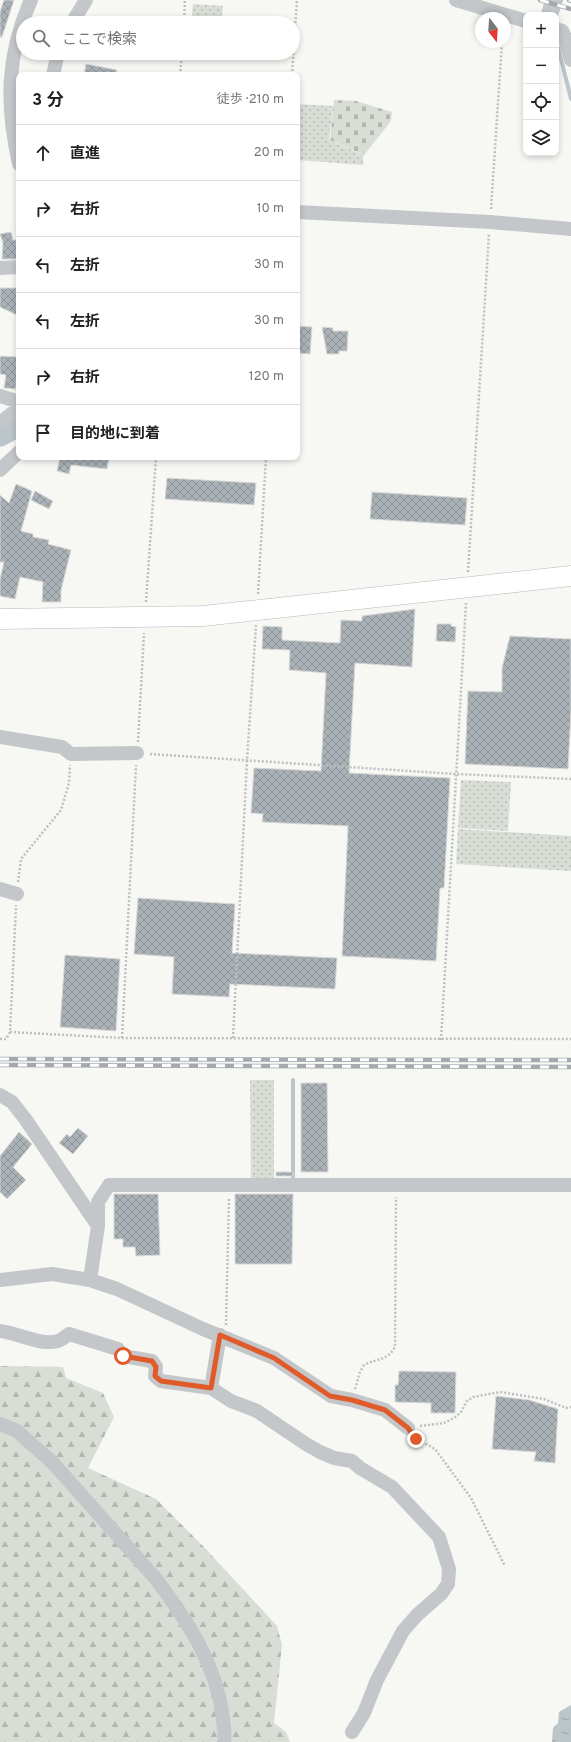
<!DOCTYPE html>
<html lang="ja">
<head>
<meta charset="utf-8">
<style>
	:root { --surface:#fff; --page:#f2f2f2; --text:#222; --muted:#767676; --line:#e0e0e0 }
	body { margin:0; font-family:Overpass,"Noto Sans JP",sans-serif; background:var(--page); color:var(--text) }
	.controls { position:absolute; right:12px; top:12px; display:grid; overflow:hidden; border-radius:8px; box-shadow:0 2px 6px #0003 }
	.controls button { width:36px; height:36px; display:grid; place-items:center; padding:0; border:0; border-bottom:1px solid var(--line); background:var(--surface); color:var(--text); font:20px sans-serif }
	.compass { position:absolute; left:475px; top:12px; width:36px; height:36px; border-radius:50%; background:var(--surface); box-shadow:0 2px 6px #0003; rotate:163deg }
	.stop { position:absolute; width:12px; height:12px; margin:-9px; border:3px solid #e15b2a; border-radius:50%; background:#fff }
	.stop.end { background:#e15b2a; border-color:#fff; box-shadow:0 1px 4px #0008 }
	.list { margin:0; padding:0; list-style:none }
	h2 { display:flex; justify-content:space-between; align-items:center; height:52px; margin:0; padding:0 16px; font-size:17px }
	h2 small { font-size:13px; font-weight:400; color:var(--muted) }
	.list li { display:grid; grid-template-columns:26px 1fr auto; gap:12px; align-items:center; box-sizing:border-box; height:56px; padding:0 16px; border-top:1px solid var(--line) }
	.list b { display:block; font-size:15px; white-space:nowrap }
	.list em { font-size:13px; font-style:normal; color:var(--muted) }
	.icon { flex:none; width:22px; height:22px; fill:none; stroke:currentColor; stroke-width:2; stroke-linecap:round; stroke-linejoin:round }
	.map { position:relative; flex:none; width:571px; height:1742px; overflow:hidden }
	.search { position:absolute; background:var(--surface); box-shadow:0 2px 6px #0003; left:16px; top:16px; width:284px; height:44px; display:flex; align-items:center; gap:10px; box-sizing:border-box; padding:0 14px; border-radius:22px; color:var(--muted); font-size:15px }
	.panel { position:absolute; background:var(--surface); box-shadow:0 2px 6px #0003; left:16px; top:72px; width:284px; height:388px; border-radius:8px }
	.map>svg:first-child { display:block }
	.grass { fill:url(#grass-dots) }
	.forest { fill:url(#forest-firs) }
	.cemetery { fill:url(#cemetery-stones) }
	.water { fill:url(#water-ripples) }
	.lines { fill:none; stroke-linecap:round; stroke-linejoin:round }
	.stream { stroke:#bbc5ca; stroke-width:4 }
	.river { stroke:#bbc5ca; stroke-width:23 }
	.building { fill:url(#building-cross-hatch); stroke:#d9d9d7 }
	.secondary-casing { stroke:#b5babf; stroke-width:21 }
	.path { stroke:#bdbfc1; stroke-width:2.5; stroke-dasharray:2 2; stroke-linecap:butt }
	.street { stroke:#c3c7ca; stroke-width:14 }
	.secondary { stroke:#fff; stroke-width:20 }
	.rail-casing { stroke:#a4a9af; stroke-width:4.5 }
	.rail { stroke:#fff; stroke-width:3; stroke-dasharray:9; stroke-linecap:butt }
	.route { stroke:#e15b2a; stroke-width:5 }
</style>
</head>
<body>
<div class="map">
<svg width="571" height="1742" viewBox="0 0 571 1742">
	<defs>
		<pattern id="grass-dots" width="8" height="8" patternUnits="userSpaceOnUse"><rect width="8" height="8" fill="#d8ded5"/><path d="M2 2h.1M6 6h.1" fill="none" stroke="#b3b9b2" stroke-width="1.8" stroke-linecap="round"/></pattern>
		<pattern id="forest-firs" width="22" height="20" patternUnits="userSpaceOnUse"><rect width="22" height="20" fill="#d8ded5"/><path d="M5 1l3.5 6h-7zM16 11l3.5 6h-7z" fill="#b3b9b2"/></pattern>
		<pattern id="cemetery-stones" width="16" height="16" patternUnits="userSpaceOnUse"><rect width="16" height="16" fill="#d8ded5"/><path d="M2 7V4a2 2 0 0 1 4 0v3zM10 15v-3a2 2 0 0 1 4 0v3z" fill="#b3b9b2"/></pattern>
		<pattern id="water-ripples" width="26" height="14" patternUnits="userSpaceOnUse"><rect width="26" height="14" fill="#bbc5ca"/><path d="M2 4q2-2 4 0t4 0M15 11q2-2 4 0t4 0" fill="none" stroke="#9ca5aa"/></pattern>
		<pattern id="building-cross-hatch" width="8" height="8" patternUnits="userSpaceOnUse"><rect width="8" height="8" fill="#aab1b7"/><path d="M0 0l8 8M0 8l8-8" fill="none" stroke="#8e959a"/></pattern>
	</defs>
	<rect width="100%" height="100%" fill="#f7f7f4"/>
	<path class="grass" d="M193 4 223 6 221 23H191Z
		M297 104 333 106 329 140 363 155V165L297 160Z
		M461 780 511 782 508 831 458 828Z
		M458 829 571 836V871L456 864Z
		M250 1080H274V1181H251Z"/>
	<path class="forest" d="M0 1366 63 1367 66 1378 103 1393 114 1417 88 1468 156 1499 204 1547 277 1626 282 1645 274 1723 286 1732 290 1742H0Z"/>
	<path class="cemetery" d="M334 100 356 101 392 112 391 121 364 155 330 140Z"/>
	<path class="water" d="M571 1705V1742H552L553 1728 558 1723 559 1712Z"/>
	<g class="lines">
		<path class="stream" d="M556 16 561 0
			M556 39 571 99
			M293 1080V1181"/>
		<path class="river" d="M0 435 19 425"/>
	</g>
	<path class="building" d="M4 0H14L2 37H0V12Z
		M86 64 117 70 116 75H84Z
		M11 232 13 240H19V259H2L3 243 0 234Z
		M0 288H19V316L0 307Z
		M297 326 312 327 310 354 297 353Z
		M322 327 333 328V331H348L347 351H339V354H327Z
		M0 356 19 357V383L16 382V389L4 388 6 375 0 374Z
		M60 457H109L107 469 71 465 69 474 57 471Z
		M167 478 256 483 254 505 165 499Z
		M16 484 32 491 21 531 33 534V537L49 540 48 544 71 550 61 590V602H42L43 582 20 577 15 599 0 596V579L4 562H0V495L9 503Z
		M35 491 53 501 49 509 31 500Z
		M372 492 467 498 465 525 370 519Z
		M415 609 412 667 355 663 349 773 450 778 444 888H440L436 961 342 956 348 826 262 822 263 814 251 813 254 768 321 771 326 673 289 670 290 650 262 649 263 626 282 627V640L340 643 341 620 362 621V616Z
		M437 624H451V626L456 627 455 642 436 641Z
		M510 636 571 639V711L568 769 465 764 468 691 502 692V668Z
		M138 898 235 904 232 953 337 958 335 989 230 984 229 997 172 994 174 957 134 954Z
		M65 955 120 959 116 1031 60 1027Z
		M301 1083H327L328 1172H301Z
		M78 1128 88 1136 73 1154 59 1143 67 1134 70 1137Z
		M19 1132 32 1144 13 1167 26 1180 7 1199 0 1192V1156Z
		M276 1172H293V1176H276Z
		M114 1194H158L160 1255 136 1256 135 1247H123V1239H114Z
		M235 1194H293L292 1264H235Z
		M399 1371 456 1372 455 1413H431V1403L395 1402V1385H398Z
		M496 1396 529 1400 558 1409 555 1463 534 1461 536 1452 492 1449Z"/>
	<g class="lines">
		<defs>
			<path id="secondary" d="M0 619 203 616 571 576"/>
		</defs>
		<use href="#secondary" class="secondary-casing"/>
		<path class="path" d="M184 23 185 0
			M180 75 182 53
			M292 75 297 0
			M491 209 502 42
			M468 572 489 234
			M258 594 266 457
			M146 602 156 457
			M138 742 144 633
			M150 754 455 774 571 779
			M18 882 21 859 61 810 69 783 70 765
			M10 1032 122 1038 571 1039
			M122 1038 136 765
			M233 1038 247 760 256 625
			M0 1039H6L10 1032 16 905
			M441 1040 466 603
			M226 1325 229 1198
			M355 1389 360 1372 364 1365C378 1358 387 1361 395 1347L396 1197
			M420 1426 444 1423 454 1418 461 1412 467 1401 473 1397 500 1392 544 1399 566 1408 571 1407
			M415 1438 435 1449 471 1498 505 1566"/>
		<path class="street" d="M456 0 526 21
			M548 15 552 0
			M72 23 86 0
			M556 29 562 31 565 37 571 60
			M53 75 58 53
			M19 164C6 106 6 56 31 0
			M297 212 490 222 571 229
			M0 268 19 267
			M0 396 19 402
			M0 423 19 408
			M0 470 19 452
			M0 737 62 747 71 754 137 753
			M0 889 17 894
			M0 1095 12 1102 26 1120 98 1226
			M0 1280 52 1274 90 1280 98 1226V1202L109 1185H571
			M90 1280 117 1289 203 1329 274 1358 331 1396 352 1400 385 1410 408 1428
			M0 1331C18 1333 41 1346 58 1341 62 1340 66 1336 69 1334L118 1349 123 1356 152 1361 156 1367 155 1376 161 1381 211 1388 231 1401 257 1411 306 1444 320 1452 334 1458 352 1461 360 1468 392 1487 439 1537 449 1569 448 1584 441 1594 417 1615 403 1631 377 1680 364 1713 352 1732
			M211 1388 220 1335
			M0 1424 17 1431 53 1463 156 1579C188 1622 216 1663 223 1718 223 1725 226 1734 224 1742"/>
		<use href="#secondary" class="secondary"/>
		<defs>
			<path id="rail" d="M540 0 571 9
				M569 0 571 1
				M0 1059 571 1060
				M0 1065 571 1067"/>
		</defs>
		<use href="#rail" class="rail-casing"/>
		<use href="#rail" class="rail"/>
	</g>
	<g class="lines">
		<path class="route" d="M123 1356 152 1361 156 1367 155 1376 161 1381 211 1388 220 1335 274 1358 330 1396 352 1400 385 1410 408 1428 416 1439"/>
	</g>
</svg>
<div class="controls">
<button>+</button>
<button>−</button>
<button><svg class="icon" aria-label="locate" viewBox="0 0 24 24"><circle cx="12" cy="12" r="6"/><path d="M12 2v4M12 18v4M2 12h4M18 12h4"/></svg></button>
<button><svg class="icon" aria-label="layers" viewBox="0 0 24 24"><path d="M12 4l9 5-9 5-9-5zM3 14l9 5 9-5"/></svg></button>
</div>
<svg class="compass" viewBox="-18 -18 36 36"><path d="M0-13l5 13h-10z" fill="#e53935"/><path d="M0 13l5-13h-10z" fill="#767676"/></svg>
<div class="stop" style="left:123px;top:1356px"></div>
<div class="stop end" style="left:416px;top:1439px"></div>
<div class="search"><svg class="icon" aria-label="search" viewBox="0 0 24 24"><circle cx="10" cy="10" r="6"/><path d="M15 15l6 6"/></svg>ここで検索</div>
<section class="panel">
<h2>3 分<small>徒歩 · 210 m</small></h2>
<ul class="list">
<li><svg class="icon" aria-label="ahead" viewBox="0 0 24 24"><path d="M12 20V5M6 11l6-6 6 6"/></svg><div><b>直進</b></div><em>20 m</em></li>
<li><svg class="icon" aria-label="right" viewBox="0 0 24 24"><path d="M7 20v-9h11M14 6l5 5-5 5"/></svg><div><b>右折</b></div><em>10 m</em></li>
<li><svg class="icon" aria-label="left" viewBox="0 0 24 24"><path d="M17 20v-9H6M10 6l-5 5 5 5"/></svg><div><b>左折</b></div><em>30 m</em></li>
<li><svg class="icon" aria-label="left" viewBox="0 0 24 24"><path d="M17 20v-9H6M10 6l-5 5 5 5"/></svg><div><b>左折</b></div><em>30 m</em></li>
<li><svg class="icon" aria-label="right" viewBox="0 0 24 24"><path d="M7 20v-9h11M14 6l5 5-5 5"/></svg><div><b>右折</b></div><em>120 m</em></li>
<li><svg class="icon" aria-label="arrive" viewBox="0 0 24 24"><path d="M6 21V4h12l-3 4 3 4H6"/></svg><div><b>目的地に到着</b></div></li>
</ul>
</section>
</div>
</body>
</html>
